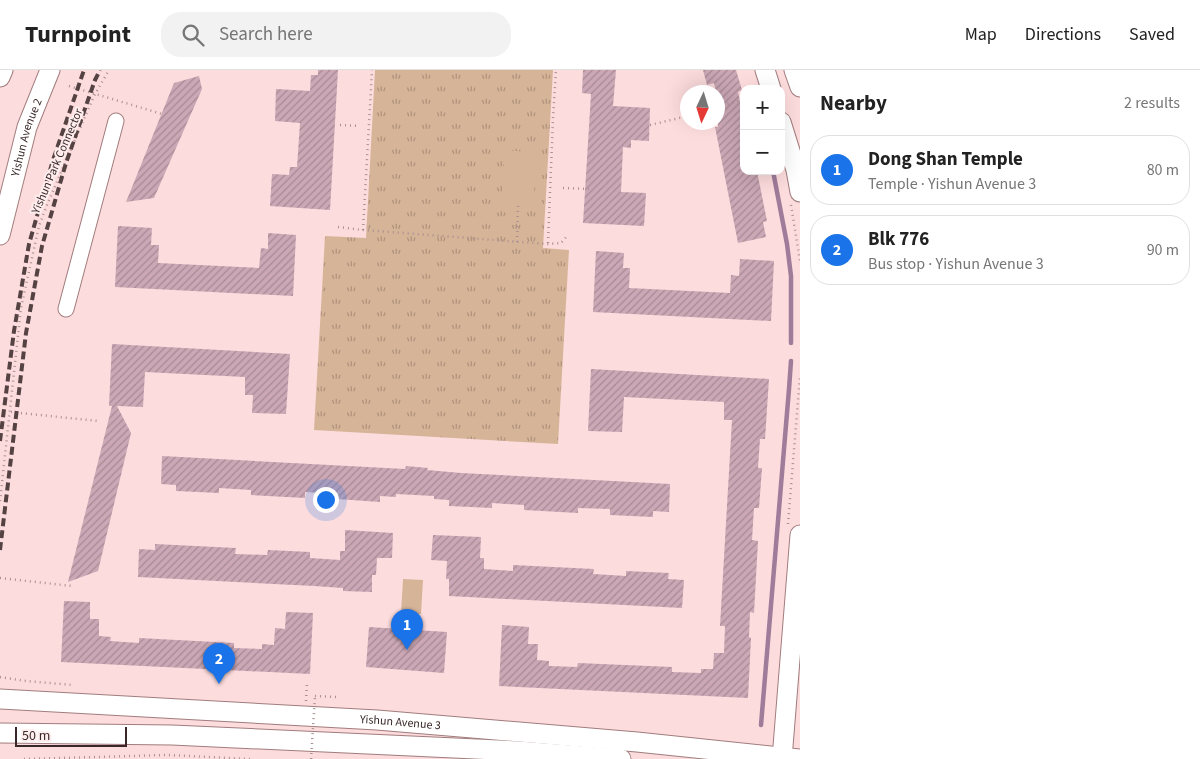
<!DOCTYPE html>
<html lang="en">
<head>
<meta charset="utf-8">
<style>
	:root { --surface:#fff; --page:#f2f2f2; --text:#222; --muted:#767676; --line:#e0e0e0; --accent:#1a73e8 }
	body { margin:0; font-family:"Source Sans 3",sans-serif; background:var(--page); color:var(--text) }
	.controls { position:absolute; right:15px; top:15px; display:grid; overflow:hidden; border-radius:10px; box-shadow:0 5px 20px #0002 }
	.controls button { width:45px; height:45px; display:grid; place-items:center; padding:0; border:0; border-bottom:1px solid var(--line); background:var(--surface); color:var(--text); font:25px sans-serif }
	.compass { position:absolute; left:680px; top:15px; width:45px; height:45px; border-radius:50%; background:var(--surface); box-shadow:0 5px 20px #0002; rotate:184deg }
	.scale { position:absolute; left:15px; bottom:12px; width:112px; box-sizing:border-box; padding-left:5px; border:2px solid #382829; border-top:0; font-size:14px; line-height:18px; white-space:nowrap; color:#382829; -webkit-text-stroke:4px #fee; paint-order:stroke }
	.you { position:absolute; left:325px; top:429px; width:18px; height:18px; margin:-12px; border:4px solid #fff; border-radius:50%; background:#1a73e8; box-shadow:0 0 0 8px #1a73e833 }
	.badge { display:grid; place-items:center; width:32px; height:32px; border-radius:50%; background:var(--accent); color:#fff; font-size:16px; font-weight:700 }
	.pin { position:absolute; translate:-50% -41px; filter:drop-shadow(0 1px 2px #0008) }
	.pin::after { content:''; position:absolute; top:26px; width:18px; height:15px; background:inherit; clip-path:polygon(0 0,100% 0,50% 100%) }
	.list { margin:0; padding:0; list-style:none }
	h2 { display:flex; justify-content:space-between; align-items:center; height:65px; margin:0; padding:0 20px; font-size:21px }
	h2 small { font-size:16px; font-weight:400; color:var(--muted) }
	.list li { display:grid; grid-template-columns:32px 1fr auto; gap:15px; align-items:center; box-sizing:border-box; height:70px; margin:0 10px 10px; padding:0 10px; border:1px solid var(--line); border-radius:20px }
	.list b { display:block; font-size:19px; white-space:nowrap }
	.list p { margin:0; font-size:16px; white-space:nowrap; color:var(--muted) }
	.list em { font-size:16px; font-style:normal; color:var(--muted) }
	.icon { flex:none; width:28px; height:28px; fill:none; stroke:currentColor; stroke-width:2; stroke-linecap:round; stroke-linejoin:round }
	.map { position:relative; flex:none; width:800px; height:689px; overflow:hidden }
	header { display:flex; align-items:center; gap:30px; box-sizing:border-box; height:70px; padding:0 25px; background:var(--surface); border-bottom:1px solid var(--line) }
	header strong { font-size:24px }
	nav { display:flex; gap:28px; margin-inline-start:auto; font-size:18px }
	.search { width:350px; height:45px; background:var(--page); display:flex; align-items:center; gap:12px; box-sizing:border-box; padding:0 18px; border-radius:20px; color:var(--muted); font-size:19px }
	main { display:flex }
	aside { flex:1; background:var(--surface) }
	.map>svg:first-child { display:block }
	.grass { fill:url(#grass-tufts) }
	.park { fill:#d6b498 }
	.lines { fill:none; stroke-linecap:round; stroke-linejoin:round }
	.stream { stroke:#9f7c9a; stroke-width:4.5 }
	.building { fill:url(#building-hatch) }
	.minor-casing { stroke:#a17c7d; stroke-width:17 }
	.major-casing { stroke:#a17c7d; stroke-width:21 }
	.path { stroke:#aa9091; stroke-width:2.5; stroke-dasharray:1 4; stroke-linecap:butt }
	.minor { stroke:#fff; stroke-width:15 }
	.major { stroke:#fff; stroke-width:19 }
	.rail { stroke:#554243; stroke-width:4; stroke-dasharray:8 4; stroke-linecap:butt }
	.path-bridge { stroke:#aa9091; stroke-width:2.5; stroke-dasharray:1 4; stroke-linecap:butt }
	.labels { text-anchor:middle; stroke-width:4; stroke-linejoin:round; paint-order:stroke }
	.street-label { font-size:12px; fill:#382829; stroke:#fee }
</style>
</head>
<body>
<header>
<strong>Turnpoint</strong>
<div class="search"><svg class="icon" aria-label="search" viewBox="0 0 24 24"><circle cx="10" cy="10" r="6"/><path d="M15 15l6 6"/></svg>Search here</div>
<nav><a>Map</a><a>Directions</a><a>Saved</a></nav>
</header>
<main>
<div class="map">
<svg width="800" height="689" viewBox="0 0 800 689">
	<defs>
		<pattern id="grass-tufts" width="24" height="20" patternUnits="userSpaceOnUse" patternTransform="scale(1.25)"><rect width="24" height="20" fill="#d6b498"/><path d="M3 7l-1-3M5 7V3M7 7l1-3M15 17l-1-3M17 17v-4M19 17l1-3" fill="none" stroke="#af927c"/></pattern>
		<pattern id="building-hatch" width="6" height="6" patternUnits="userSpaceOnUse" patternTransform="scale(1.25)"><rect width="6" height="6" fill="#cca8b6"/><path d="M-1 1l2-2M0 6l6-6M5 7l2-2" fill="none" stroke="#a78994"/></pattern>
	</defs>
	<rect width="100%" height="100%" fill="#fddcdd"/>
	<path class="grass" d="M375 0H553L543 178 569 180 558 374 314 360 325 166 366 168Z"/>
	<path class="park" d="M505 80 537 83 533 136 501 134Z
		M403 509 423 510 421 544 401 543Z"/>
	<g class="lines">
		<path class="stream" d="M773 101 787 174 791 206V273
			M761 655 789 319 791 291"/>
	</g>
	<path class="building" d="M318 0H338L330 140 270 136 272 104 289 105 290 97H297L300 53 275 51 276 19 310 21 311 5H318Z
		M583 0H616L613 36 650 38 649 71 631 70V78L623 77 621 122 646 123 644 156 583 153 591 24 582 23Z
		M703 0H736L742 20 738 22 744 51V101H757L767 151 763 152 766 167 738 173 715 57H718V22H716L714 13 707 15Z
		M199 6 202 19 154 128 126 132 174 13Z
		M118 156 152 158 151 175H159L158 193 259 198 261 178 268 179V163L296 165 293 226 115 217Z
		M596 181 624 183 623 198H630L629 218 730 223 731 205 739 206 740 189 774 191 771 251 593 242Z
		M112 274 290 284 286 344 252 343 253 325H245V307L145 302 143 337 117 336 131 363 98 501 68 512 112 336H109Z
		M591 299 769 309 765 369H760L758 398H762L759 438H754L752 470 758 471 754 543 750 542 749 567 751 568 748 628 499 616 502 555 529 557 528 574H538L537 590 549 591V596L577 597 578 593 672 597V602L701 603V599H713L714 583H724L725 556H720L732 350H724V332L624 327 622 362 588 361Z
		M162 386 405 399 406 396 428 398 427 400 461 403 670 414 669 442 653 441V447L610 445V439L578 438V443L524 440V435L492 433V438L449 436V430L434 429V426L396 424V427L380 426V432L337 429V424L305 422V428L251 425V420L219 418V423L176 421V415L161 414Z
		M345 460 393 463 392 488H377L376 505H372V522L343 521V518L314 516 138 507 139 479 155 480V474L236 478 235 484 267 485 268 480 310 482V488L340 490V481H345Z
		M433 465 481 467 480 488H484V499L513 501V495L594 499 593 504 626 506V501L669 503 668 509 684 510 682 538 449 526V509H446L447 491 431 490Z
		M64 531 90 532V549H99V566L111 567 110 571 139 573V568L234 573V578L262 579V574L274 575 275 558 285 559 286 542 313 543 310 604 61 592Z
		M369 557 447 562 444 603 366 597Z"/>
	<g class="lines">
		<defs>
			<path id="minor" d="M66 239 116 51"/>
			<g id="major">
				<path d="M765 0 771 19"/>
				<path d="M794 0 800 17"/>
				<path d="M0 7 3 0"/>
				<path d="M781 52 796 100 800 122"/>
				<path id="s1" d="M0 165 27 57 50 0"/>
				<path id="s2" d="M0 629 377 650 637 672 800 689"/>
				<path d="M0 663 172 665 518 681 621 689"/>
				<path d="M782 689 800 465"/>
			</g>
		</defs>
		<use href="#minor" class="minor-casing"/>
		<use href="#major" class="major-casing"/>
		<path class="path" d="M69 16 162 44
			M718 37 744 29
			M340 55 359 56
			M650 55 688 46
			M563 118 590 119
			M791 135 800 191
			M338 157 363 160 548 174 561 173 568 165
			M363 160 372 0
			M517 172 518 135
			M548 173 553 48 556 0
			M11 342 98 351
			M0 431 21 238 39 156 47 135 94 26 109 0
			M788 454 800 306
			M0 508 72 516
			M0 607 26 611 74 615
			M315 626 336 627V630
			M306 631 307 612
			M24 689 167 685 251 689"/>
		<use href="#minor" class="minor"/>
		<use href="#major" class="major"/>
		<path class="rail" d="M0 371 14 261 29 174 53 90 84 0
			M0 480 26 263 42 176 66 93 95 10 100 0"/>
		<path class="path-bridge" d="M311 689 315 626"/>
	</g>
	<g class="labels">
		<g class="street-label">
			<text dy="4" stroke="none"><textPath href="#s1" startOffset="101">Yishun Avenue 2</textPath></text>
			<text transform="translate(57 91) rotate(-67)" y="4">Yishun Park Connector</text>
			<text dy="4" stroke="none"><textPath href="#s2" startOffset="401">Yishun Avenue 3</textPath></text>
		</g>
	</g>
</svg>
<div class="controls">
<button>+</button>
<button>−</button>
</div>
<svg class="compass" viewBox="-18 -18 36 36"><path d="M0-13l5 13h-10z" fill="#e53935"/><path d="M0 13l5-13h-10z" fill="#767676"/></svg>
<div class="scale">50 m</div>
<div class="you"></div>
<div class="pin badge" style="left:407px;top:580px">1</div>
<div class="pin badge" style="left:219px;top:614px">2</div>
</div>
<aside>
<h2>Nearby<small>2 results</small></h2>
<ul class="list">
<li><span class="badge">1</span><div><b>Dong Shan Temple</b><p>Temple · Yishun Avenue 3</p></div><em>80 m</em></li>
<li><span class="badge">2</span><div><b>Blk 776</b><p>Bus stop · Yishun Avenue 3</p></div><em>90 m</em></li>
</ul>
</aside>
</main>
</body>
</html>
